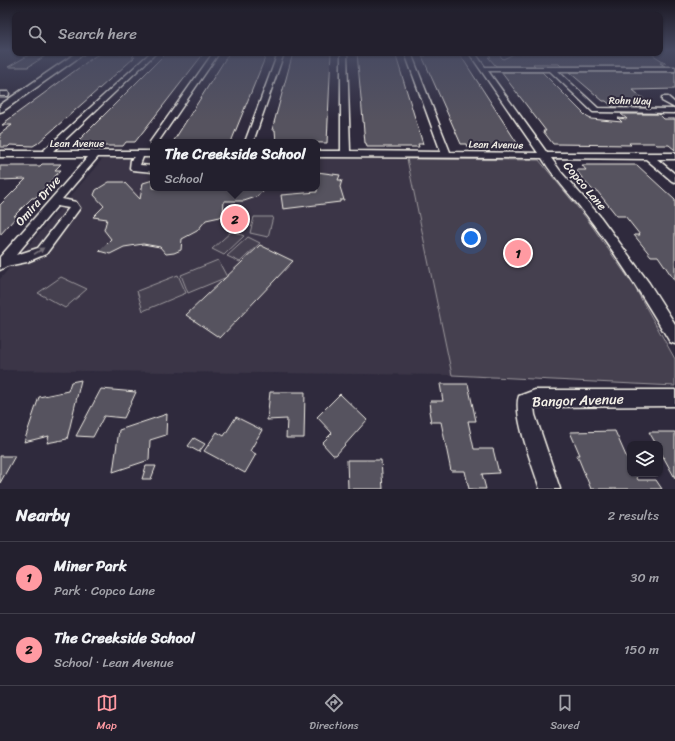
<!DOCTYPE html>
<html lang="en">
<head>
<meta charset="utf-8">
<style>
	:root { --surface:#23202e; --page:#2f2d3a; --text:#f1f3f6; --muted:#a3a3aa; --line:#403e4a; --accent:#ff9aa2 }
	body { margin:0; font-family:Sriracha,sans-serif; background:var(--page); color:var(--text) }
	.controls { position:absolute; right:12px; bottom:12px; display:grid; overflow:hidden; border-radius:8px; box-shadow:0 1px 3px #0004 }
	.controls button { width:36px; height:36px; display:grid; place-items:center; padding:0; border:0; border-bottom:1px solid var(--line); background:var(--surface); color:var(--text); font:20px sans-serif }
	.you { position:absolute; left:471px; top:238px; width:14px; height:14px; margin:-10px; border:3px solid #fff; border-radius:50%; background:#1a73e8; box-shadow:0 0 0 6px #1a73e833 }
	.badge { display:grid; place-items:center; width:26px; height:26px; border-radius:50%; background:var(--accent); color:#111; font-size:13px; font-weight:700 }
	.pin { position:absolute; translate:-50% -50%; border:2px solid #fff; box-shadow:0 1px 4px #0006 }
	.popup { position:absolute; left:150px; top:139px; width:170px; height:52px; box-sizing:border-box; display:grid; place-content:center; border-radius:8px; background:var(--surface); filter:drop-shadow(0 1px 3px #0005); font-size:13px; white-space:nowrap; color:var(--muted) }
	.popup b { font-size:15px; color:var(--text) }
	.popup::after { content:''; position:absolute; left:50%; top:100%; margin-left:-8px; border:8px solid transparent; border-top-color:var(--surface) }
	.list { margin:0; padding:0; list-style:none }
	h2 { display:flex; justify-content:space-between; align-items:center; height:52px; margin:0; padding:0 16px; font-size:17px }
	h2 small { font-size:13px; font-weight:400; color:var(--muted) }
	.list li { display:grid; grid-template-columns:26px 1fr auto; gap:12px; align-items:center; box-sizing:border-box; height:72px; padding:0 16px; border-top:1px solid var(--line) }
	.list b { display:block; font-size:15px; white-space:nowrap }
	.list p { margin:0; font-size:13px; white-space:nowrap; color:var(--muted) }
	.list em { font-size:13px; font-style:normal; color:var(--muted) }
	.icon { flex:none; width:22px; height:22px; fill:none; stroke:currentColor; stroke-width:2; stroke-linecap:round; stroke-linejoin:round }
	.map { position:relative; flex:none; width:675px; height:489px; overflow:hidden }
	.search { position:absolute; background:var(--surface); box-shadow:0 1px 3px #0004; left:12px; right:12px; top:12px; height:44px; display:flex; align-items:center; gap:10px; box-sizing:border-box; padding:0 14px; border-radius:8px; color:var(--muted); font-size:15px }
	.sheet { height:196px; background:var(--surface) }
	nav { display:flex; justify-content:space-around; align-items:center; box-sizing:border-box; height:56px; border-top:1px solid var(--line); background:var(--surface); font-size:11px; color:var(--muted) }
	nav a { display:grid; justify-items:center; gap:2px }
	nav .on { color:var(--accent) }
	.map>svg:first-child { display:block }
	.built { fill:#3b3647 }
	.green { fill:#454050; stroke:#9c989c }
	.building { fill:#56525f; stroke:#f4f1e8 }
	.lines { fill:none; stroke-linecap:round; stroke-linejoin:round }
	.minor-casing { stroke:#f4f1e8; stroke-width:3 }
	.major-casing { stroke:#f4f1e8; stroke-width:3 }
	.minor { fill:#2f2a3d; fill-rule:evenodd }
	.major { fill:#2f2a3d; fill-rule:evenodd }
	.oneway { fill:#747079 }
	.labels { text-anchor:middle; stroke-width:4; stroke-linejoin:round; paint-order:stroke }
	.far-street-label { font-size:10px; fill:#f4f1e8; stroke:#2f2a3d }
	.street-label { font-size:12px; fill:#f4f1e8; stroke:#2f2a3d }
	.near-street-label { font-size:14px; fill:#f4f1e8; stroke:#2f2a3d }
</style>
</head>
<body>
<div class="map">
<svg width="675" height="489" viewBox="0 0 675 489">
	<rect width="100%" height="100%" fill="#2f2a3d"/>
	<filter id="ink" filterUnits="userSpaceOnUse"><feTurbulence type="fractalNoise" baseFrequency=".025" numOctaves="2"/><feDisplacementMap in="SourceGraphic" scale="8" xChannelSelector="R" yChannelSelector="G"/><feConvolveMatrix kernelMatrix="1 2 1 2 8 2 1 2 1" color-interpolation-filters="sRGB"/></filter>
	<g filter="url(#ink)">
		<path class="built" d="M105 156 153 157V188H317V158L407 159 452 375 0 370V279Z"/>
		<path class="green" d="M407 159 539 160 587 219 634 286 675 359V386L452 375Z
			M254 217H273L268 237 250 233Z
			M232 231 244 236 224 255 212 249Z
			M248 237 260 243 240 262 227 256Z
			M218 260 227 277 188 293 181 275Z
			M178 275 186 293 143 311 137 291Z
			M61 277 87 289 65 308 38 293Z"/>
		<path class="building" d="M104 53H136L132 57H135L38 143 33 146 10 145 8 147H0V134L12 125H2L6 122H5L95 56Z
			M166 53H204L135 142H126L123 146H76L79 143H76Z
			M229 53H267L231 142H173Z
			M293 53H331L327 143 276 142 275 130H272Z
			M357 53H395L423 144H418L419 147H367L366 143H365Z
			M424 53H459L519 146 467 147 466 144H461L422 56H426Z
			M488 53H498L503 59 516 53H650L666 63H660L665 66H561L559 64H533L535 66H496L488 57H491Z
			M29 55 45 56 28 67H8Z
			M501 72H542L587 117 591 119 622 122 618 118 627 119 621 114H659L664 119H675V150L669 145H657L654 143H629L631 145 553 144 543 131H546Z
			M569 72H675V89L633 90 646 101H643L651 107H613L606 101H603Z
			M42 164H61L55 170H61L35 198H32L14 216H17L0 235V205L26 179 0 180V166H40Z
			M582 165H637L675 200V281L658 256H651L634 235H640L625 216H617L597 191H594L587 184 576 170H586Z
			M317 172 340 175 338 180H342L340 187 344 200H340V202L283 209 281 195 317 192Z
			M153 180V188H267L256 197 244 201H224L223 214 220 217 206 220 197 231 182 239 181 250 174 253 166 254 160 247 143 244 124 247 110 254 99 251 111 239 104 230 107 219 93 217 104 206 94 195 96 190 109 182H124L140 199 143 183Z
			M260 245 293 261 220 338 186 315Z
			M81 380 67 439 47 443 49 436 24 442 39 397 68 391 71 382Z
			M440 384H468L476 421H468L474 449H493L499 473 482 474 486 489H469L465 471H451L441 422H431L429 411H431L430 401H443Z
			M101 389 136 392 124 418 104 416 93 437 76 436Z
			M270 392H305L304 438H286L287 419 267 420Z
			M340 394 367 420 336 455H333L322 443 332 433 317 417Z
			M167 414 166 435 150 440 149 460 113 472 119 430Z
			M236 417 262 430 250 451 256 454 245 473 204 451 217 432 224 436Z
			M615 431 630 465V474H635L638 480H656L662 489H591L577 455H580L570 432Z
			M649 432H675V478L660 451V444H656Z
			M194 438 205 444 199 452 188 446Z
			M0 456H15L0 483Z
			M347 460H381L383 489H348Z
			M146 466H156L151 479H142Z"/>
		<g class="lines">
			<defs>
				<path id="minor" d="M150 53H156L53 151H153V157H143L140 165 153 166V172L132 170 130 168 131 160 134 157H98L62 199 76 202 80 208 46 254 27 262 7 266 0 270V257L88 157H0V151H43ZM57 206 69 208 38 248 16 255Z
					M213 53H219L158 142H153V144H151L150 142Z
					M278 53H284L253 142H245Z
					M341 53H347L350 151 441 152 405 53H411L450 152 538 153 469 53H475L485 67H675V71H558L598 108 675 109V113L596 112H593L550 71H488L547 153H675V159H657L675 174V182L672 181 646 159 551 158 561 172 599 215 649 283 675 324V344L670 342C645 300 620 259 591 221 575 199 556 181 542 158L317 157V151H341Z
					M0 92H8L9 94 8 96H0Z
					M662 97H668L675 103V108L662 101Z
					M535 390H675V406L534 407 535 415 560 489H540C534 469 512 414 519 396Z"/>
				<path id="major" d="M76 53H85L3 111 0 112V105Z"/>
			</defs>
			<use href="#minor" class="minor-casing"/>
			<use href="#major" class="major-casing"/>
			<use href="#minor" class="minor"/>
			<use href="#major" class="major"/>
		</g>
		<defs><path id="oneway-solid" d="M-6-.8H1V-3.2L6.5 0L1 3.2V.8H-6Z"/></defs>
		<use class="oneway" href="#oneway-solid" transform="translate(39 251) rotate(-33)"/>
	</g>
	<linearGradient id="sky" x2="0" y2="1"><stop stop-color="#1a1722"/><stop offset="0.42" stop-color="#474a62"/><stop offset="1" stop-color="#474a62" stop-opacity="0"/></linearGradient>
	<rect width="675" height="120" fill="url(#sky)"/>
	<g class="labels">
		<g class="far-street-label">
			<text transform="translate(630 100) rotate(1)" y="4">Rohn Way</text>
			<text x="77" y="147">Lean Avenue</text>
			<text transform="translate(496 144) rotate(1)" y="4">Lean Avenue</text>
		</g>
		<g class="street-label">
			<text transform="translate(585 186) rotate(50)" y="4">Copco Lane</text>
			<text transform="translate(38 201) rotate(-49)" y="4">Omira Drive</text>
		</g>
		<g class="near-street-label">
			<text transform="translate(578 400) rotate(-2)" y="5">Bangor Avenue</text>
		</g>
	</g>
</svg>
<div class="controls">
<button><svg class="icon" aria-label="layers" viewBox="0 0 24 24"><path d="M12 4l9 5-9 5-9-5zM3 14l9 5 9-5"/></svg></button>
</div>
<div class="you"></div>
<div class="pin badge" style="left:518px;top:253px">1</div>
<div class="pin badge" style="left:235px;top:219px">2</div>
<div class="popup"><b>The Creekside School</b>School</div>
<div class="search"><svg class="icon" aria-label="search" viewBox="0 0 24 24"><circle cx="10" cy="10" r="6"/><path d="M15 15l6 6"/></svg>Search here</div>
</div>
<section class="sheet">
<h2>Nearby<small>2 results</small></h2>
<ul class="list">
<li><span class="badge">1</span><div><b>Miner Park</b><p>Park · Copco Lane</p></div><em>30 m</em></li>
<li><span class="badge">2</span><div><b>The Creekside School</b><p>School · Lean Avenue</p></div><em>150 m</em></li>
</ul>
</section>
<nav>
<a class="on"><svg class="icon" aria-label="map" viewBox="0 0 24 24"><path d="M3 6l6-2 6 2 6-2v14l-6 2-6-2-6 2zM9 4v14M15 6v14"/></svg>Map</a>
<a><svg class="icon" aria-label="directions" viewBox="0 0 24 24"><path d="M12 3l9 9-9 9-9-9zM9 14v-3h6M13 9l2 2-2 2"/></svg>Directions</a>
<a><svg class="icon" aria-label="saved" viewBox="0 0 24 24"><path d="M7 4h10v16l-5-4-5 4z"/></svg>Saved</a>
</nav>
</body>
</html>
